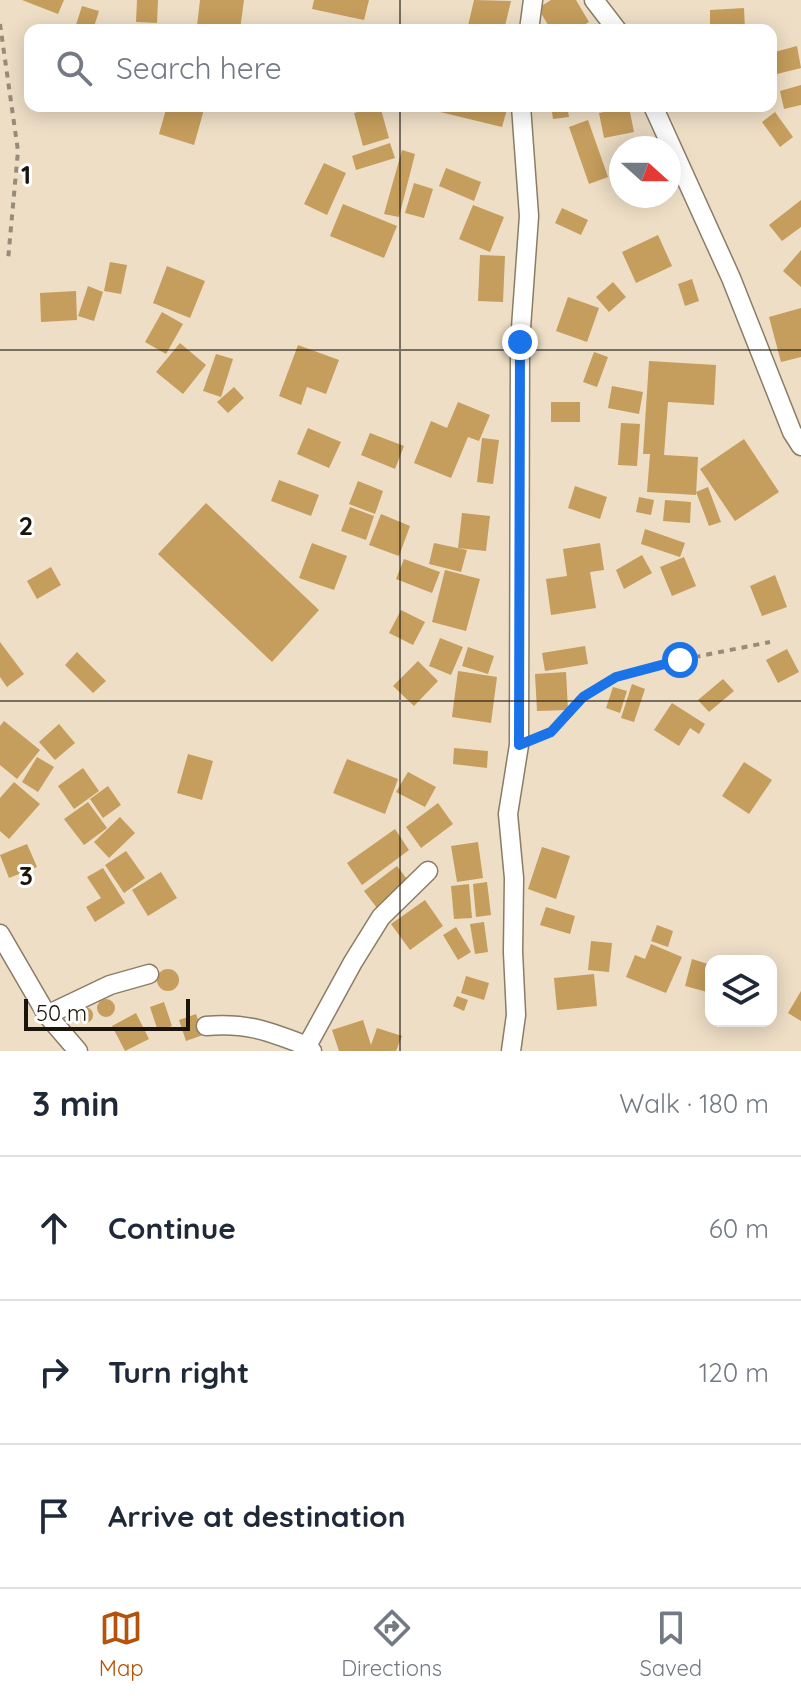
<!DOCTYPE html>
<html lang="en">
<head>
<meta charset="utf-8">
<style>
	:root { --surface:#fff; --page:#f6f6f7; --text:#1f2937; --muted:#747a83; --line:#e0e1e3; --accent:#b45309 }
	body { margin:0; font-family:Quicksand,sans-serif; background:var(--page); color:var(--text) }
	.controls { position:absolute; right:24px; bottom:24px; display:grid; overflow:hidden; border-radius:16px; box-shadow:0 4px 20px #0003 }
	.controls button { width:72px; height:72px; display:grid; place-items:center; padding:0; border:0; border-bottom:2px solid var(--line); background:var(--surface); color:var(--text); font:40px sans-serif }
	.compass { position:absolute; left:609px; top:136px; width:72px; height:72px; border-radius:50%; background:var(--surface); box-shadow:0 4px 20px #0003; rotate:111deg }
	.scale { position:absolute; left:24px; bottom:20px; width:166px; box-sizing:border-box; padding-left:8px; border:4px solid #1a140c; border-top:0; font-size:22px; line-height:28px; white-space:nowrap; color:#1a140c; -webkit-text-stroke:6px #fff; paint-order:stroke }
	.stop { position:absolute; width:24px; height:24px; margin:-18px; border:6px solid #1a73e8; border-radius:50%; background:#fff }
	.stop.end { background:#1a73e8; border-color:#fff; box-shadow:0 2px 8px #0008 }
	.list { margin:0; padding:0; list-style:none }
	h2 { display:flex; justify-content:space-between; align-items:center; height:104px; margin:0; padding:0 32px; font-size:34px }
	h2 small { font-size:26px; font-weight:400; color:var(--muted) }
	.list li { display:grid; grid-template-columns:52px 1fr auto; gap:24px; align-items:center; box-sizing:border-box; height:144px; padding:0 32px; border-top:2px solid var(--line) }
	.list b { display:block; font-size:30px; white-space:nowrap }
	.list em { font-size:26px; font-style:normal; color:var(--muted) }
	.icon { flex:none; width:44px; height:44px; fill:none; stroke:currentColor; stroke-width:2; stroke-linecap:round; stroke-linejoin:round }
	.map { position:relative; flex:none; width:801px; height:1051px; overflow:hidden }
	.search { position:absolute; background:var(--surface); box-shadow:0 4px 20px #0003; left:24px; right:24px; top:24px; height:88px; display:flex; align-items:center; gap:20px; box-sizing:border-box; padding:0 28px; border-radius:16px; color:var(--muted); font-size:30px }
	.sheet { height:536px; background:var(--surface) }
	nav { display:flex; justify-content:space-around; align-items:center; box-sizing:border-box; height:112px; border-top:2px solid var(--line); background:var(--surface); font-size:22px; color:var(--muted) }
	nav a { display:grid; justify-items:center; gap:4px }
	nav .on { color:var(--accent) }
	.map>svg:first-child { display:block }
	.building { fill:#c59d5c }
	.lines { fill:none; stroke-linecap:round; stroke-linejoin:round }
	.minor-casing { stroke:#8b7c66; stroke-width:21 }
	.path { stroke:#978b7a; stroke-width:4; stroke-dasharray:6 6; stroke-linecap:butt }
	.minor { stroke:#fff; stroke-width:18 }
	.route { stroke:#1a73e8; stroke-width:10 }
	.grid { fill:none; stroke:#1a140c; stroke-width:2; stroke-opacity:0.55 }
	.grid-label { font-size:26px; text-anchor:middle; font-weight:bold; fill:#1a140c; stroke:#fff; stroke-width:6; stroke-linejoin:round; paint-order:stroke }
</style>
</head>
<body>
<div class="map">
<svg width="801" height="1051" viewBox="0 0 801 1051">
	<rect width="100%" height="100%" fill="#eedec6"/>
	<path class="building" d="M22 0H64L58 14Z
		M137 0H158L157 23 136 22Z
		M200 0H244L240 30H207L208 28 197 26Z
		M314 0H369L364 20 312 9Z
		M474 0 511 1 504 30H467Z
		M551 0H576L589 22 575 30H551L538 8Z
		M82 6 99 11 93 30 75 28Z
		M744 8 745 30H710V10Z
		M797 46 801 68 773 75 771 53Z
		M801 85V105L784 109 780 91Z
		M167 106H205L194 145 159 134Z
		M380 106 389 138 363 146 354 113Z
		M438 106H508L502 127 436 111Z
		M551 106H567L569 117 553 119Z
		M629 107 634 132 604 138 599 113Z
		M775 112 793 137 780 147 762 122Z
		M588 120 608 177 589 184 569 127Z
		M390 143 395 158 356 170 352 156Z
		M402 150 415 154 399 217 384 214Z
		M324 163 346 173 327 215 304 204Z
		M446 168 481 182 474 201 439 186Z
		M414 183 433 189 424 218 405 213Z
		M801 200V227L782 241 769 225Z
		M343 204 397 226 384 258 330 236Z
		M473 205 504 217 490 252 459 239Z
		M562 208 588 220 581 235 555 223Z
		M658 235 672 266 636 283 622 252Z
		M801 250V287L783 271Z
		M480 255 505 256 503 302 478 301Z
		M110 262 127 265 121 294 104 291Z
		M167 266 205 281 190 318 153 303Z
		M692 279 699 301 685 306 678 284Z
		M613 282 626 297 609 312 596 297Z
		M88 286 103 292 94 321 78 316Z
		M76 291 77 320 41 322 40 293Z
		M568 297 599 308 587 342 556 331Z
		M801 308V357L781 362 769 317Z
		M162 312 183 324 166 354 145 342Z
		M180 343 206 365 183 394 156 372Z
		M298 345 339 360 326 394 307 387 301 405 279 396Z
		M594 352 608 357 597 387 583 382Z
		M216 354 233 359 221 397 203 391Z
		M649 361 716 365 714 405 668 402 664 455 698 457 696 495 647 492 650 454H643Z
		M612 386 643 392 639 414 608 408Z
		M234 387 244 398 228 413 217 402Z
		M458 402 490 415 479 441 468 437 451 478 414 463 431 421 447 428Z
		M551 402H580V422H551Z
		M621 423 640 424 637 466 618 465Z
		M308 428 341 442 329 468 297 454Z
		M370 433 404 446 395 469 361 455Z
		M482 438 499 440 493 484 477 482Z
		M744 439 779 492 735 521 700 469Z
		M279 480 319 495 311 516 271 501Z
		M358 481 383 491 375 514 349 504Z
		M575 486 607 497 600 519 568 508Z
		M708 487 721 522 709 526 696 492Z
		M639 497 654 500 651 515 636 512Z
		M665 500 691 502 690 523 663 521Z
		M206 503 319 610 272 662 158 554Z
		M350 507 374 516 366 540 341 531Z
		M462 513 490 516 486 551 458 548Z
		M381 514 410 526 399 556 369 545Z
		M645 529 685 543 680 557 641 544Z
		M312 543 347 556 334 590 299 578Z
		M434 543 467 550 461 572 429 564Z
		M600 543 604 570 590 572 596 608 551 615 546 579 567 576 563 549Z
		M642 555 652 573 624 589 616 570Z
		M684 557 696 586 672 596 660 567Z
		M404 559 440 572 432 593 396 579Z
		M51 567 61 585 37 599 27 581Z
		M445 570 480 579 466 631 432 622Z
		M775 575 787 607 762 616 750 586Z
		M401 610 425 622 413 645 389 633Z
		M440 638 463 647 451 675 429 666Z
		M0 642 24 674 7 687 0 677Z
		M585 646 588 664 545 671 542 653Z
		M468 647 494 656 488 674 462 666Z
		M787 649 799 672 778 683 766 660Z
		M77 652 106 681 93 693 65 665Z
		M418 661 438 681 414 706 393 686Z
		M458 671 497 677 491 723 452 717Z
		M566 672 568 710 537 711 535 674Z
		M723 679 734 691 709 712 698 700Z
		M632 684 645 689 634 722 621 718Z
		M613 687 627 691 620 713 606 708Z
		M672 703 705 724 699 734 690 728 679 746 654 730Z
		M4 721 40 750 17 779 0 765V726Z
		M59 724 75 743 55 760 39 742Z
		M454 748 488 751 487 768 453 764Z
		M188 754 213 761 202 800 177 793Z
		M37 757 54 767 38 792 22 782Z
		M347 759 398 779 385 814 333 793Z
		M744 762 772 780 749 814 722 796Z
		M83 768 99 791 74 809 58 786Z
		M408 772 436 787 425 807 396 792Z
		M14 782 40 804 9 839 0 831V798Z
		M108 786 121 805 103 818 90 799Z
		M88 802 107 828 84 845 64 819Z
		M438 803 453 824 421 848 406 827Z
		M120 817 135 833 109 858 94 842Z
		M395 829 409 850 362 885 347 863Z
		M478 842 483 878 457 882 451 846Z
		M27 844 37 867 9 878 0 855Z
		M542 847 570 856 556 899 528 889Z
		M126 851 145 878 124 893 105 865Z
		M397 866 410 883 377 908 364 891Z
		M103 868 125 903 95 922 86 907 101 898 87 877Z
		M161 872 177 898 148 916 132 890Z
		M487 882 491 915 476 917 473 884Z
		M469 884 472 918 454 919 451 886Z
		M425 900 443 926 410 950 391 924Z
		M546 907 575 916 570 934 540 925Z
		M484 922 488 952 475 954 470 924Z
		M657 925 673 931 668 947 651 941Z
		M456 927 471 952 458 960 443 935Z
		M591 941 612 943 609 972 588 970Z
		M651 944 682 957 666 993 626 977 635 955 645 959Z
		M692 959 711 965V993L685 986Z
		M157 980a11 11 0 1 1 22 0a11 11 0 1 1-22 0Z
		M594 974 597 1006 557 1010 554 978Z
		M466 976 489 983 484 1000 461 993Z
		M801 991V1021L788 1013Z
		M457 996 468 1000 464 1011 453 1006Z
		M97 1008a9 9 0 1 1 18 0a9 9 0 1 1-18 0Z
		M164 1002 172 1026 158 1031 150 1007Z
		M77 1015a8 8 0 1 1 16 0a8 8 0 1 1-16 0Z
		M136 1013 149 1039 125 1051 112 1026Z
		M196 1014 203 1035 186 1041 179 1020Z
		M363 1020 371 1045 377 1028 402 1036 396 1051H339L332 1030Z"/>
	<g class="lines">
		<defs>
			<path id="minor" d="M594 0 617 30
				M529 30 533 0
				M653 106 731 278 792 432 801 446
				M0 934 47 1015 78 1051
				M47 1015 110 985 149 974
				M206 1026C247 1022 270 1032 307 1046
				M312 1051 307 1046 353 962 381 917 428 871
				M511 1051 516 1015 513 952 514 878 508 814 519 745 520 342 529 216 521 106"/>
		</defs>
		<use href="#minor" class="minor-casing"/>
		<path class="path" d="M0 24 18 151 8 260
			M539 737 551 732 583 697 616 677 680 660 770 642"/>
		<use href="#minor" class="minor"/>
	</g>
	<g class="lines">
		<path class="route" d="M520 342 519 745 551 732 583 697 616 677 680 660"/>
	</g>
	<path class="grid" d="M400 0V30M400 106V1051M0 350H801M0 701H801"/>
	<g class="grid-label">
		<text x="26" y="184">1</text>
		<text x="26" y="535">2</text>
		<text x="26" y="885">3</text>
	</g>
</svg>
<div class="controls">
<button><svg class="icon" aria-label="layers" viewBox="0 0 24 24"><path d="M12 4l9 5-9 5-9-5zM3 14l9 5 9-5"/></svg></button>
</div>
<svg class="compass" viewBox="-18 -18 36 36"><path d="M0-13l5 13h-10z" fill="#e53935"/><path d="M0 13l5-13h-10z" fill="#747a83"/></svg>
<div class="scale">50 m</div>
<div class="stop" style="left:680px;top:660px"></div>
<div class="stop end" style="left:520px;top:342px"></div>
<div class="search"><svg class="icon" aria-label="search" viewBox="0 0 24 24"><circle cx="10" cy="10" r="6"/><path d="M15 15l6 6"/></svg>Search here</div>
</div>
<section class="sheet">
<h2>3 min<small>Walk · 180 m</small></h2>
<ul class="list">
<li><svg class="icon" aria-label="ahead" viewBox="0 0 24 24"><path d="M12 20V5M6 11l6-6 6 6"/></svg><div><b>Continue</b></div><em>60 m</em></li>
<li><svg class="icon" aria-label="right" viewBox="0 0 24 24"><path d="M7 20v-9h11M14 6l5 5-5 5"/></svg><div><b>Turn right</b></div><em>120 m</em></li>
<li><svg class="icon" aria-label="arrive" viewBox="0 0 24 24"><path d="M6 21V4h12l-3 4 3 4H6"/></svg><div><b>Arrive at destination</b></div></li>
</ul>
</section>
<nav>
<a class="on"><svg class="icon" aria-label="map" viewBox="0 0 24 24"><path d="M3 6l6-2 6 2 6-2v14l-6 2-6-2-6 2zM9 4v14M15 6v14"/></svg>Map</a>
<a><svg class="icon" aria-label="directions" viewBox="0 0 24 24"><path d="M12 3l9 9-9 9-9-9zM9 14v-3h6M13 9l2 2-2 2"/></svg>Directions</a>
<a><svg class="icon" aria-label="saved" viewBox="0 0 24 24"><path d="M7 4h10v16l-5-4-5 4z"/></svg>Saved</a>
</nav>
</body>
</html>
